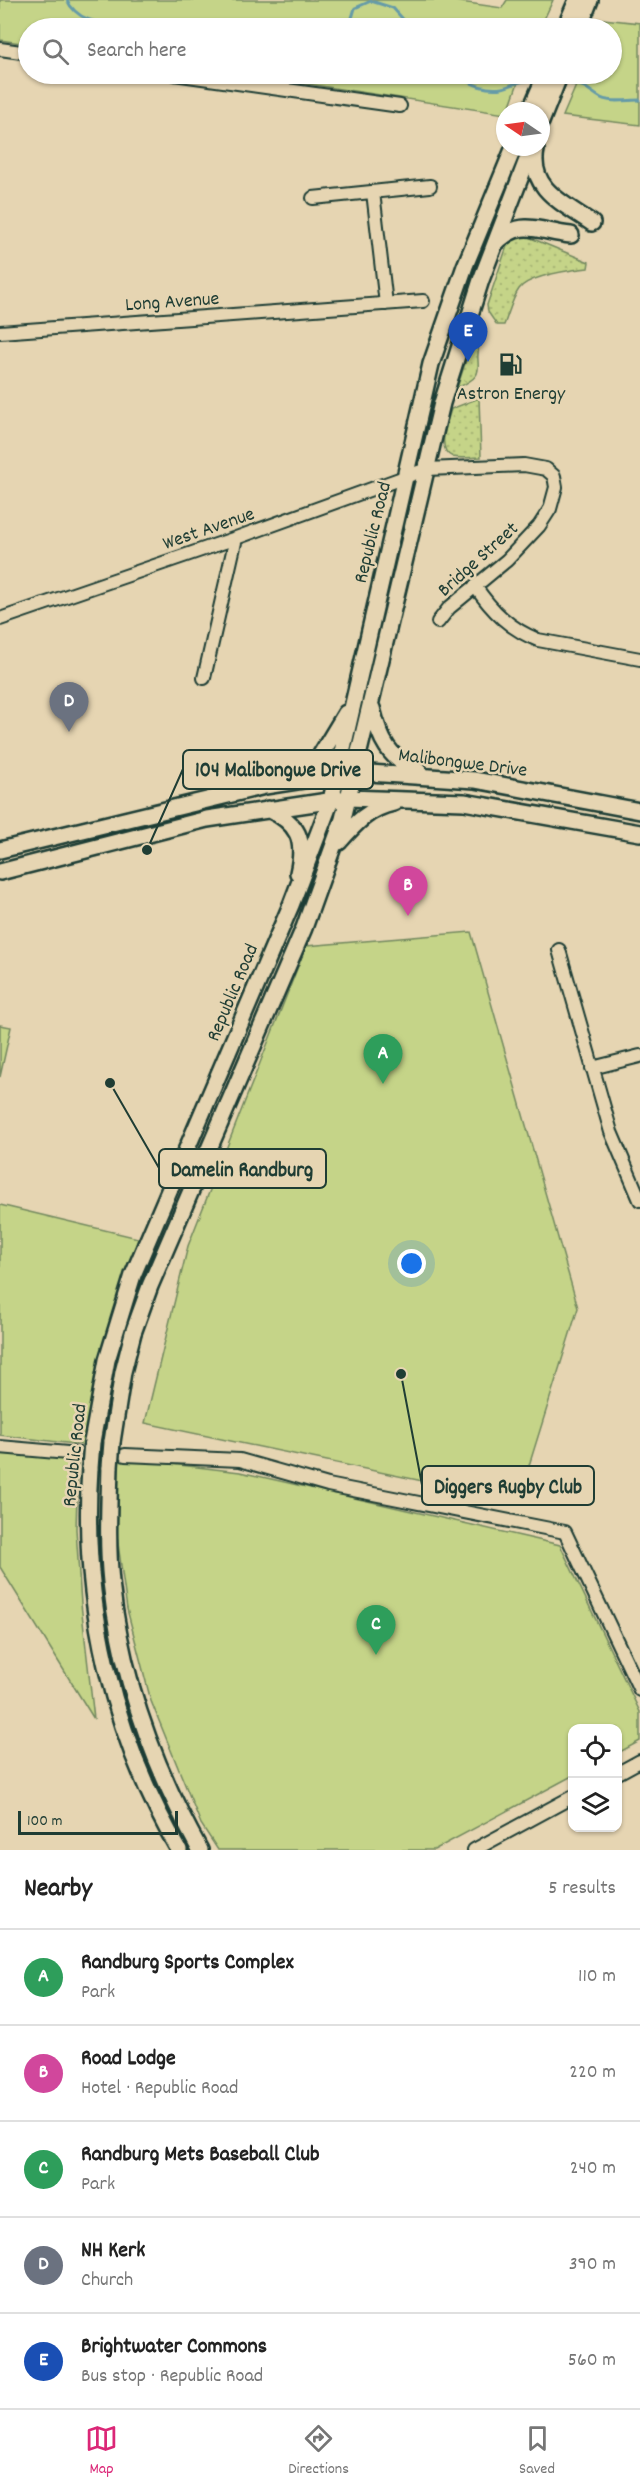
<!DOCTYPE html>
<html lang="en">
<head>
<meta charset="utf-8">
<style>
	:root { --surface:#fff; --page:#f6f6f6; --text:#222; --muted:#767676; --line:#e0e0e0; --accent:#db2777 }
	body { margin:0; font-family:Dekko,sans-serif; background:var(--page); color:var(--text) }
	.controls { position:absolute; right:18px; bottom:18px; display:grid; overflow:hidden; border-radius:12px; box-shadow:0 2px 4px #0004 }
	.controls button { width:54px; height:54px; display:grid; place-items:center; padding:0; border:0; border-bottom:2px solid var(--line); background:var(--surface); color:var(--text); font:30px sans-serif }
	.compass { position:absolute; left:496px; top:102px; width:54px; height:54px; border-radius:50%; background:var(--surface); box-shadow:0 2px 4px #0004; rotate:283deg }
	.scale { position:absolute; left:18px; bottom:15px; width:160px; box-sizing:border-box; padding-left:6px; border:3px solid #1f3d34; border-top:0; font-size:16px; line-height:21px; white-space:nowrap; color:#1f3d34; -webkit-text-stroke:4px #e6d5b2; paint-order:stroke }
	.you { position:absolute; left:412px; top:1264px; width:21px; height:21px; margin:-15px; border:4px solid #fff; border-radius:50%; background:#1a73e8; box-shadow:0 0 0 9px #1a73e833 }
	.badge { display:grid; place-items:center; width:39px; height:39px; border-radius:50%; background:var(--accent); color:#fff; font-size:20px; font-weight:700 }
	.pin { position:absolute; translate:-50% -50px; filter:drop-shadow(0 2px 3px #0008) }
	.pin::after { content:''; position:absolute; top:32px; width:21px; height:18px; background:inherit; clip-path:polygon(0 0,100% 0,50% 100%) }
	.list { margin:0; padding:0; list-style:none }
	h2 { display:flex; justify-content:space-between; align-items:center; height:78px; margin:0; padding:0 24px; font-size:26px }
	h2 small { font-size:20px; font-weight:400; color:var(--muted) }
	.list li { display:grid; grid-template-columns:39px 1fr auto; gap:18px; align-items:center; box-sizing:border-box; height:96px; padding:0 24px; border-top:2px solid var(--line) }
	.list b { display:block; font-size:22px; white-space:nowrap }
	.list p { margin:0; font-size:20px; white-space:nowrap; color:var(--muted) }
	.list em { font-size:20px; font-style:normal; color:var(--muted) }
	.icon { flex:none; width:33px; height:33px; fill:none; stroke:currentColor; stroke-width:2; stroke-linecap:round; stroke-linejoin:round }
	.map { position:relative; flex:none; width:640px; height:1850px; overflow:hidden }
	.search { position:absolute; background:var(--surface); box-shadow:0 2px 4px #0004; left:18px; right:18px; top:18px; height:66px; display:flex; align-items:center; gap:15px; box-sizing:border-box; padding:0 21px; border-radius:33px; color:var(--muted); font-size:22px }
	.sheet { height:558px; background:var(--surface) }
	nav { display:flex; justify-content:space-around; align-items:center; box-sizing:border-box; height:84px; border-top:2px solid var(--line); background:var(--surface); font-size:16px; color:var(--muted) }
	nav a { display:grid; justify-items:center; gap:3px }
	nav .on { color:var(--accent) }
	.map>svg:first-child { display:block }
	.grass { fill:url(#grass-dots); stroke:#72885e; stroke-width:1.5 }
	.park { fill:#c5d488; stroke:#72885e; stroke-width:1.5 }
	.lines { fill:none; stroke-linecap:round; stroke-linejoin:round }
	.stream { stroke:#659ba8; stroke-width:3 }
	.minor-casing { stroke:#1f3d34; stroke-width:16 }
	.major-casing { stroke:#1f3d34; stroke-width:20 }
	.minor { stroke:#e6d5b2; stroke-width:12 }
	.major { stroke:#e6d5b2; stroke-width:15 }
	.major-bridge-casing { stroke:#1f3d34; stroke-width:20; stroke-linecap:butt }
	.major-bridge { stroke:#e6d5b2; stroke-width:15 }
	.labels { text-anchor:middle; stroke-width:5; stroke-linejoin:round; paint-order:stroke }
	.street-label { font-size:20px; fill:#1f3d34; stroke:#e6d5b2 }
	.poi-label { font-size:20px; fill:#1f3d34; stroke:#e6d5b2 }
	.leader { fill:none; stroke:#1f3d34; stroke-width:2 }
	.callout-dot { fill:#1f3d34; stroke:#e6d5b2; stroke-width:2 }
	.callout { fill:#e6d5b2; stroke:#1f3d34; stroke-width:2 }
	.callout-label { font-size:21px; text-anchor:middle; font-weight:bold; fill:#1f3d34 }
</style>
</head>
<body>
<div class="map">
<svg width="640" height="1850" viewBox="0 0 640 1850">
	<defs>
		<pattern id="grass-dots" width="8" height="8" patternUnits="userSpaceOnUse" patternTransform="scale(1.5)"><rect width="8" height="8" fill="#c5d488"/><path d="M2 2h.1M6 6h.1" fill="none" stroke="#a9b776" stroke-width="1.8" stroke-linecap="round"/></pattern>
	</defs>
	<rect width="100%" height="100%" fill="#e6d5b2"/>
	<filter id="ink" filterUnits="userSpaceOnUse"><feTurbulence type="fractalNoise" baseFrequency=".0167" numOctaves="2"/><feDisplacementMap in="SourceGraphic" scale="12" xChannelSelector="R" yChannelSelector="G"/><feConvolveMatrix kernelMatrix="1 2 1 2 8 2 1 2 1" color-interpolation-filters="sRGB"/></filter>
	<g filter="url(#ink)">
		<path class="grass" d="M526 236 589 262 588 268C571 270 529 275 519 289 512 299 509 313 504 325H497L488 312 487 305 508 243 515 238Z
			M475 333 480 339C472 369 491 372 457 388Z
			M479 398 481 457C473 457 460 459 453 457 435 450 448 421 451 409Z"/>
		<path class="park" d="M0 0H447L502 8 507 0H553L540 28H28V44L0 40Z
			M603 19 640 23V125L563 116 581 74H612V28H599Z
			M242 74H521L508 111H505V114Z
			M471 932 578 1308 518 1501 145 1423 188 1246 306 946Z
			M0 1025 11 1027 0 1077Z
			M0 1205 138 1238 93 1401 83 1445 0 1435Z
			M0 1452 78 1460 76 1529 81 1604 94 1719 0 1567Z
			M119 1458 240 1472 560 1545 640 1712V1741L618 1753V1728H572V1776L434 1850H218L201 1824 151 1701 127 1609 117 1536Z"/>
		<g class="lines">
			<path class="stream" d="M67 0C77 22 103 24 125 28
				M349 28 355 8 371 1 393 8 410 27 426 28
				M462 74C468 86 489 90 502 88 510 87 517 81 526 81
				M571 84C585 84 589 91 601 98 611 103 628 100 640 100"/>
			<defs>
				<path id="minor" d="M0 49 28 53
					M174 74 400 106
					M373 192 386 304
					M313 198 430 186
					M0 332 423 301
					M475 586C492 611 510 629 538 640L640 659
					M0 619 236 538 427 469 524 465 546 469 554 476 556 487 550 509 539 526 507 560 449 608 438 622
					M204 678 236 538
					M559 950 611 1132 640 1200
					M592 1068 640 1056
					M0 1447 79 1454
					M125 1455 240 1460 328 1485 565 1532 640 1690
					M618 1773 640 1761
					M474 1850 572 1797"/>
				<path id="major" d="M565 28 577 0
					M579 28 590 0
					M530 111 546 74
					M541 122 560 74
					M536 150C528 189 565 204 592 223
					M496 243C521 217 539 232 571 235
					M372 708C379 737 389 761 419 771
					M287 777 317 761 346 713
					M268 809C298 823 306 839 298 873
					M339 842C355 824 369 808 394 803
					M0 850 265 786 354 772 475 780 640 811
					M0 872 207 819 348 798 464 802 640 833
					M92 1442 107 1360 133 1275 291 905 331 800 431 364 465 266 514 147
					M112 1442 123 1372 133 1333 150 1286 304 928 343 819 442 403 481 280 532 147
					M110 1467C109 1505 107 1544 111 1582 121 1677 154 1767 200 1850
					M90 1468C81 1601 112 1735 179 1850"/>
			</defs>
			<use href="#minor" class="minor-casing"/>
			<use href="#major" class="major-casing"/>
			<use href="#minor" class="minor"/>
			<use href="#major" class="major"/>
			<defs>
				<path id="major-bridge" d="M110 1467 112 1442
					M90 1468 92 1442"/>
			</defs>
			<use href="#major-bridge" class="major-bridge-casing"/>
			<use href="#major-bridge" class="major-bridge"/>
		</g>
	</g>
	<defs>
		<symbol id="fuel-bare" viewBox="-9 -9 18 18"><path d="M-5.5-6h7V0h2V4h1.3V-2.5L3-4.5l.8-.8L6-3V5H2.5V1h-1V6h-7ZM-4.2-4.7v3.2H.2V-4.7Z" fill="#1f3d34" stroke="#e6d5b2" stroke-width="2.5" paint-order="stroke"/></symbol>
	</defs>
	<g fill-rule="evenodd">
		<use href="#fuel-bare" x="494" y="348" width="33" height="33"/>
	</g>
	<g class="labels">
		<g class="street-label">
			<text transform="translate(172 300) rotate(-4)" y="7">Long Avenue</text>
			<text transform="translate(208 527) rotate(-19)" y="7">West Avenue</text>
			<text transform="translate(371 532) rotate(-76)" y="7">Republic Road</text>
			<text transform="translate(477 558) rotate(-42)" y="7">Bridge Street</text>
			<text transform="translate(463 761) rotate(7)" y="7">Malibongwe Drive</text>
			<text transform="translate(231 992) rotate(-67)" y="7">Republic Road</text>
			<text transform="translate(73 1455) rotate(-84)" y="7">Republic Road</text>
		</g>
		<g class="poi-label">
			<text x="511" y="399">Astron Energy</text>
		</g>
	</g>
	<path class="leader" d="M147 850L183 769M110 1083L159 1168M401 1374L422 1485"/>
	<g class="callout-dot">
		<circle cx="147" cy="850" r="6"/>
		<circle cx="110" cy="1083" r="6"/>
		<circle cx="401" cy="1374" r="6"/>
	</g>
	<g class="callout">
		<rect x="183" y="750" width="190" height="39" rx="6"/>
		<rect x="159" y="1149" width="167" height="39" rx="6"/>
		<rect x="422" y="1466" width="172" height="39" rx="6"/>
	</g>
	<g class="callout-label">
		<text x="278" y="776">104 Malibongwe Drive</text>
		<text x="242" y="1176">Damelin Randburg</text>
		<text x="508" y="1493">Diggers Rugby Club</text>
	</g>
</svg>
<div class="controls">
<button><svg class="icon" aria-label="locate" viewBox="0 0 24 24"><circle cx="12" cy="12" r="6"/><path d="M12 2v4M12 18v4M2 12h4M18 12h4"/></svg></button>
<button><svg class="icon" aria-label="layers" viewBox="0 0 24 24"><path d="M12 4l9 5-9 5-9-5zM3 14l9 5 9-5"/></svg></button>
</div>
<svg class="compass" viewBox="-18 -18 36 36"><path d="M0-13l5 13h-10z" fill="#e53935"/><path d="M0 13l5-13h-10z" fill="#767676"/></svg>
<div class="scale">100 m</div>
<div class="you"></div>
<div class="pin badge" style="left:383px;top:1084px;background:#2e9e5b">A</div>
<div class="pin badge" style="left:408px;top:916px;background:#d1479c">B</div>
<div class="pin badge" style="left:376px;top:1655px;background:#2e9e5b">C</div>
<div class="pin badge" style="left:69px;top:732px;background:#6b7280">D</div>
<div class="pin badge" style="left:468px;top:362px;background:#1a4fb4">E</div>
<div class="search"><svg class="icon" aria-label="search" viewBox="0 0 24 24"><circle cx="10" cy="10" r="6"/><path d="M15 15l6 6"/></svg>Search here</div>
</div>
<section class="sheet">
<h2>Nearby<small>5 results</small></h2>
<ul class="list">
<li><span class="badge" style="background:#2e9e5b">A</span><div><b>Randburg Sports Complex</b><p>Park</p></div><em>110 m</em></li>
<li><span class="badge" style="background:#d1479c">B</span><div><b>Road Lodge</b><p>Hotel · Republic Road</p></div><em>220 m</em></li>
<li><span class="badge" style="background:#2e9e5b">C</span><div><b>Randburg Mets Baseball Club</b><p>Park</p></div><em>240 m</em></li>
<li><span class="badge" style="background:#6b7280">D</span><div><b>NH Kerk</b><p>Church</p></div><em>390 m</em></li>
<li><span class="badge" style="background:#1a4fb4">E</span><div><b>Brightwater Commons</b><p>Bus stop · Republic Road</p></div><em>560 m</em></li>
</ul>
</section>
<nav>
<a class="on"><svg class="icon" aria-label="map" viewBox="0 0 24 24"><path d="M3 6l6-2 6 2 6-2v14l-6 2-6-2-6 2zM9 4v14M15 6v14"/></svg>Map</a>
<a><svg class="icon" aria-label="directions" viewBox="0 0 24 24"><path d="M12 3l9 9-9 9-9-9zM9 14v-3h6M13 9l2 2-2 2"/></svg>Directions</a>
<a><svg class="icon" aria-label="saved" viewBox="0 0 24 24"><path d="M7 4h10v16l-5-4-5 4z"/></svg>Saved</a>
</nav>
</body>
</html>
